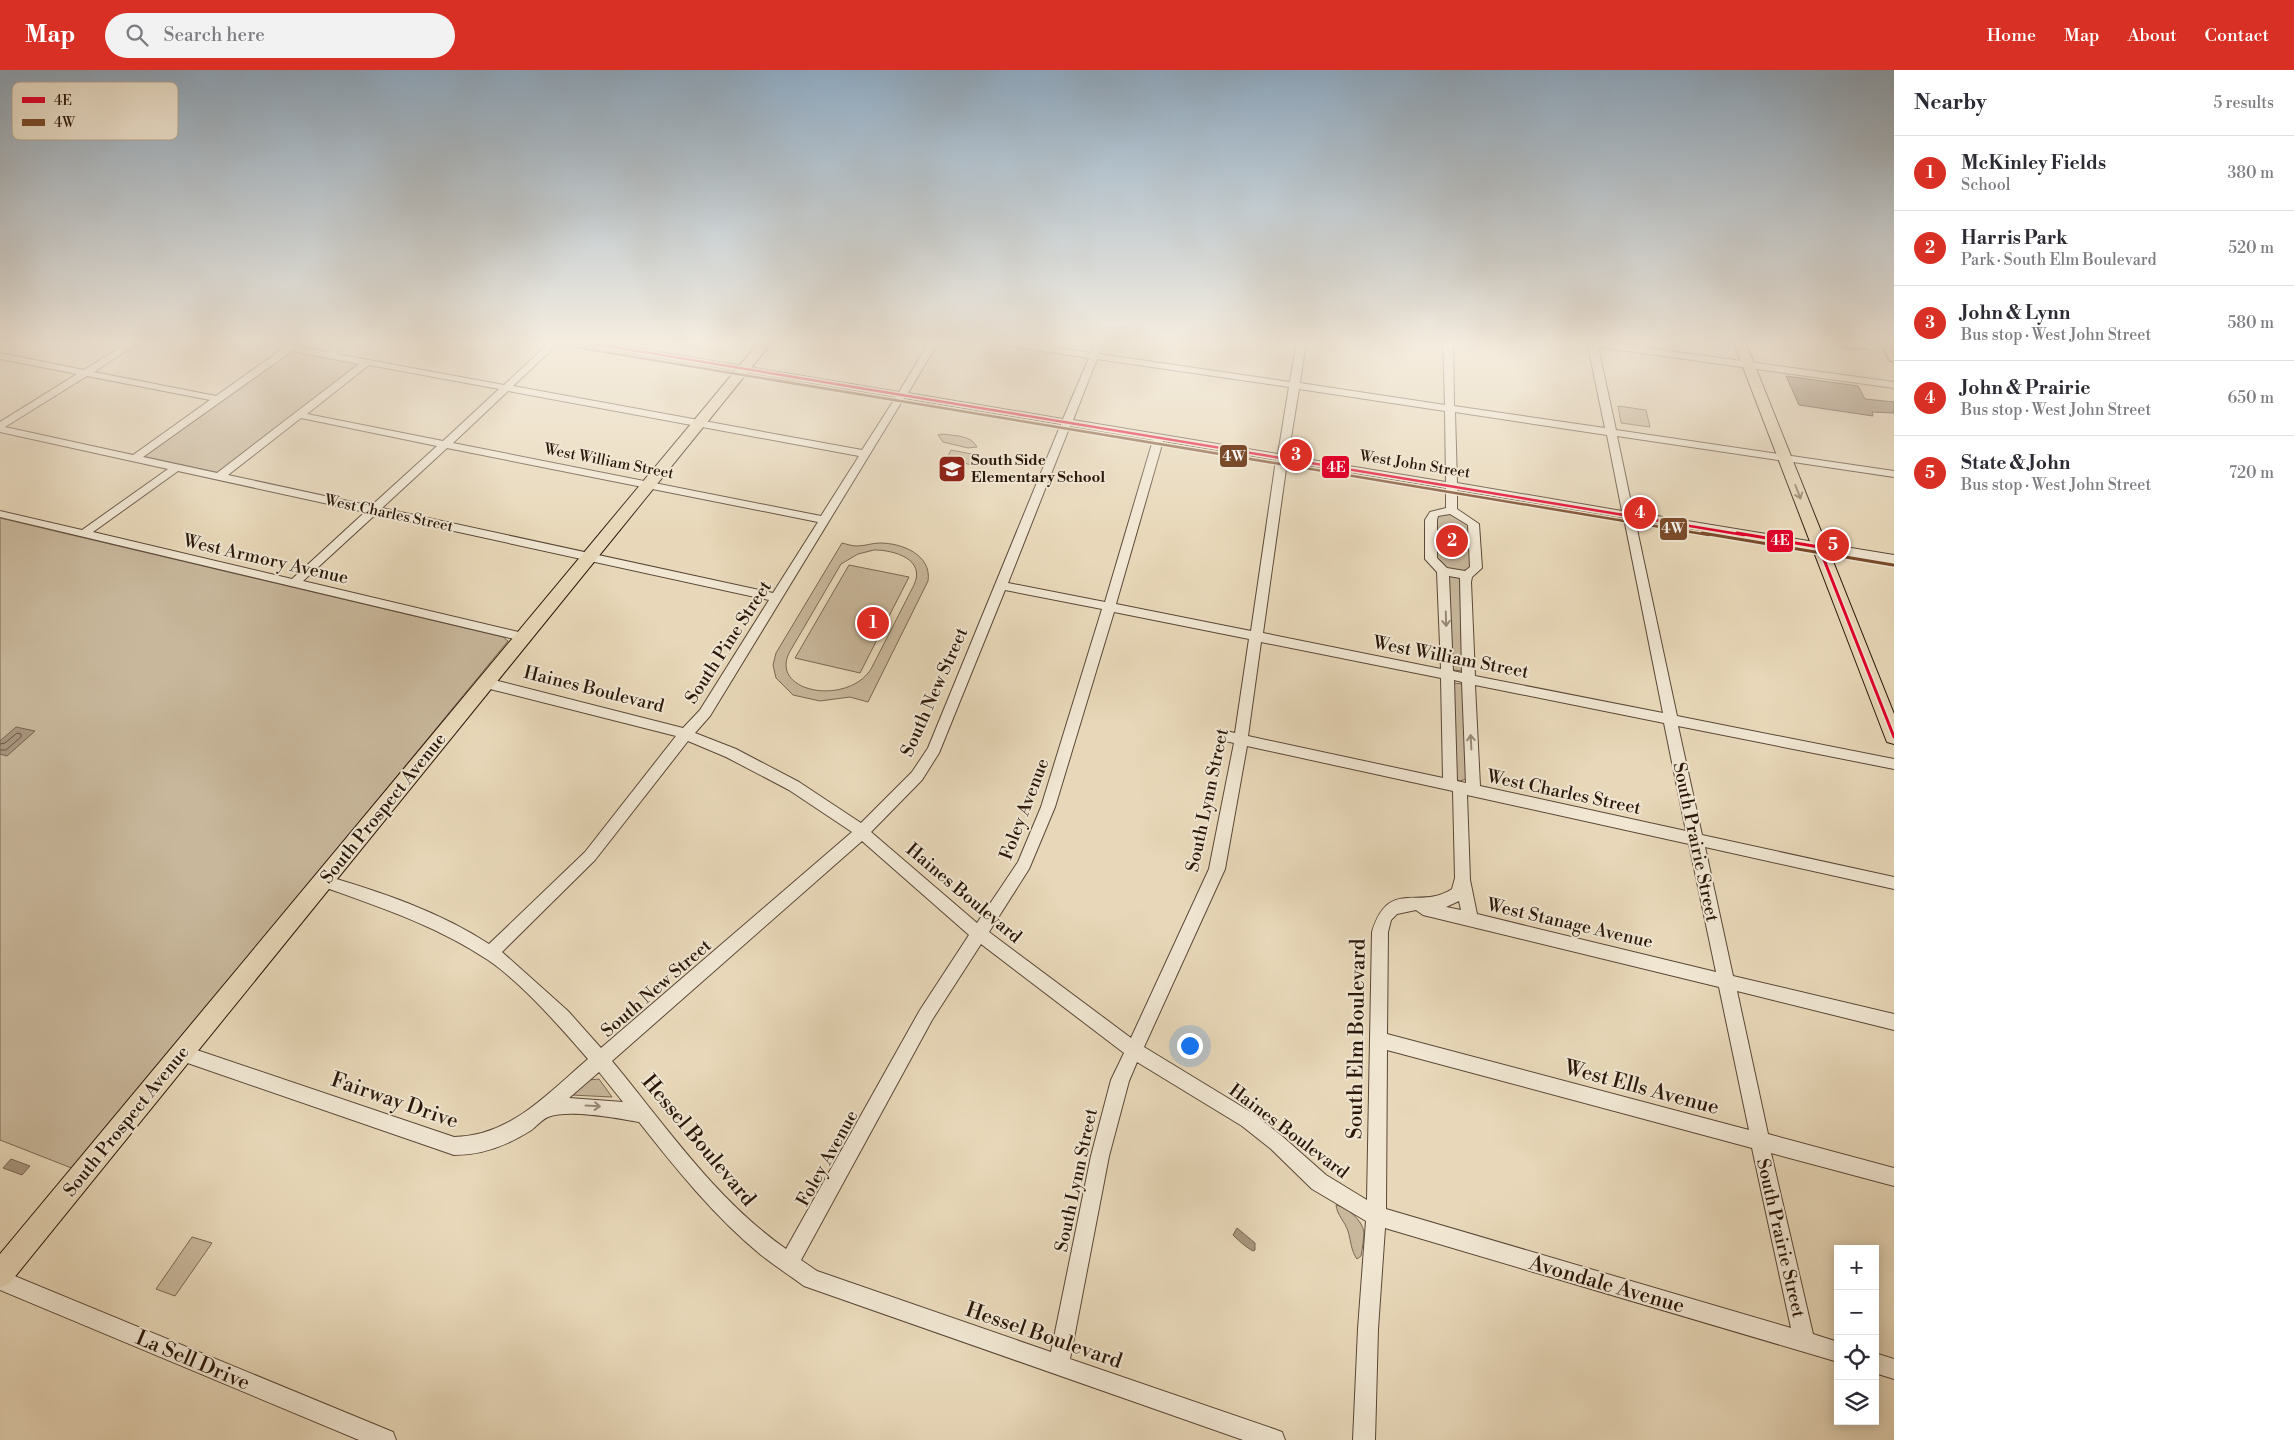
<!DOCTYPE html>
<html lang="en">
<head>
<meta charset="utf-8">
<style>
	:root { --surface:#fff; --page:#f2f2f3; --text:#2b2b33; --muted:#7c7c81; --line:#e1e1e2; --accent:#d93025 }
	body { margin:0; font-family:"Libre Bodoni",serif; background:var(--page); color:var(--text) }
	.controls { position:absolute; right:15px; bottom:15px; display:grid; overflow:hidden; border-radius:0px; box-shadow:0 2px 12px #0003 }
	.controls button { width:45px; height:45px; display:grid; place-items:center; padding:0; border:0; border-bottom:1px solid var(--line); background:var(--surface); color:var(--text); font:25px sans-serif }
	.you { position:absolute; left:1189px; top:975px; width:18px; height:18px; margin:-12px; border:4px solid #fff; border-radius:50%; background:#1a73e8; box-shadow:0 0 0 8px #1a73e833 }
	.badge { display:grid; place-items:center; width:32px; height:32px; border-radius:50%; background:var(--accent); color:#fff; font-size:16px; font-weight:700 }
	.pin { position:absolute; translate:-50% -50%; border:2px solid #fff; box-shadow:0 1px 5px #0006 }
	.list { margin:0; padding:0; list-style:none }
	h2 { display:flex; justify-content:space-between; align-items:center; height:65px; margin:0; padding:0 20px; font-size:21px }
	h2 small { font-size:16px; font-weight:400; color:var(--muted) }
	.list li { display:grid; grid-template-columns:32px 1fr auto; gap:15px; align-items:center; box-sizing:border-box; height:75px; padding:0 20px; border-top:1px solid var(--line) }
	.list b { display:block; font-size:19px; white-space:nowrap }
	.list p { margin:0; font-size:16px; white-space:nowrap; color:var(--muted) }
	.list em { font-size:16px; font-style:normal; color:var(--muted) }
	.icon { flex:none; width:28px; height:28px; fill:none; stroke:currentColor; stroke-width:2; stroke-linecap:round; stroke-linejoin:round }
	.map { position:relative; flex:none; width:1894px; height:1370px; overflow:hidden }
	header { display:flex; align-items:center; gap:30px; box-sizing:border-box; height:70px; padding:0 25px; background:var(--accent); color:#fff }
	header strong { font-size:24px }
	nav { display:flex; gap:28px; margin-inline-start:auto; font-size:18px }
	.search { width:350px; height:45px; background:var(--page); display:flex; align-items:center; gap:12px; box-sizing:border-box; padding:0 18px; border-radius:28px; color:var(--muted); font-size:19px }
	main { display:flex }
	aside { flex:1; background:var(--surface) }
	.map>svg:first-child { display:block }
	.green { fill:#c8b79b; stroke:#7a6752; fill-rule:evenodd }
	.water { fill:#a8967e; stroke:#766350 }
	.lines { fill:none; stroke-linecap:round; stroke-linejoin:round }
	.shore { stroke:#6a5644; stroke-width:1 }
	.building { fill:#8d7b65; stroke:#2b170a }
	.minor-casing { stroke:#5a4736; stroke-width:2 }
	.major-casing { stroke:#2b170a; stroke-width:2 }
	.minor { fill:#f0e6d2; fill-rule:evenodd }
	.major { fill:#e8d8b9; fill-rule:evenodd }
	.bus-1-far1-casing { stroke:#f0e6d2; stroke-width:5 }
	.bus-1-casing { stroke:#f0e6d2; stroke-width:6 }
	.bus-2-far1-casing { stroke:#f0e6d2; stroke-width:5 }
	.bus-2-casing { stroke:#f0e6d2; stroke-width:6 }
	.bus-1-far1 { stroke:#e4002b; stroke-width:2.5 }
	.bus-1 { stroke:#e4002b; stroke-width:3 }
	.bus-2-far1 { stroke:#7a4b2a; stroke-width:2.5 }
	.bus-2 { stroke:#7a4b2a; stroke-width:3 }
	.oneway { stroke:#93816a }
	.oneway2 { stroke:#978978 }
	.labels { text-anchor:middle; stroke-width:4; stroke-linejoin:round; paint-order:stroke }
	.far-poi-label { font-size:15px; font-weight:bold; fill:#2b170a; stroke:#f0e6d2; text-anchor:start }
	.far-street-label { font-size:15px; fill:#2b170a; stroke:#f0e6d2 }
	.street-label { font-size:18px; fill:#2b170a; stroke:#f0e6d2 }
	.near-street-label { font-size:21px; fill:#2b170a; stroke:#f0e6d2 }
	.key { fill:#f0e6d2; stroke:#b5a896; stroke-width:1 }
	.key-label { font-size:14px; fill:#2b170a }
	.line-badge { stroke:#f0e6d2; stroke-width:2 }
	.badge-label { font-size:14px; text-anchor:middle; font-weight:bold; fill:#fff }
</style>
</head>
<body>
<header>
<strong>Map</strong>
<div class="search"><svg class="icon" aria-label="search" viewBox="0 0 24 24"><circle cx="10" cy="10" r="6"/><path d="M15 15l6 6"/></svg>Search here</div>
<nav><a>Home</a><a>Map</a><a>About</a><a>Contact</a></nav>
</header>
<main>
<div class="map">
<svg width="1894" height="1370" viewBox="0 0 1894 1370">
	<rect width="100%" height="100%" fill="#e8d8b9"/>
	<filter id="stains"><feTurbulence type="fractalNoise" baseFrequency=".004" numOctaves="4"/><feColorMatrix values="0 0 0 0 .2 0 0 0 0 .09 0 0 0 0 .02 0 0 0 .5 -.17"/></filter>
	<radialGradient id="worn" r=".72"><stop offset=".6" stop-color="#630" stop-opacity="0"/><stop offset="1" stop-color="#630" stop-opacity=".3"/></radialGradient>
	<path class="green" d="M292 280 363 293 220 403 142 386Z
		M1618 336 1646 340 1650 357 1621 353Z
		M943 364C955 366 971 365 977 377L968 378 943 372 938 365Z
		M951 380 977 385H978L973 395 946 390Z
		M1442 444H1451L1470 454 1472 497C1458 505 1450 500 1437 492V445Z
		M0 448 503 567 508 571 74 1099 0 1070Z
		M842 473C846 474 852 476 857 476 865 476 872 473 880 473 902 473 932 485 928 511L868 632 850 627 820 631 793 625 776 608 773 595 776 583ZM874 480C894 480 926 489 914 515L871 599C848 636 770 623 789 583L841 494 858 484Z
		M849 495 909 507 860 603 795 588Z
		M1450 505 1460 507 1462 601 1453 600 1448 507Z
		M1453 613 1462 614 1465 618 1466 709 1460 711 1455 709Z
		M599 1009 612 1027 571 1025 588 1010Z
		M1336 1135C1347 1137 1362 1150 1364 1162 1364 1170 1362 1179 1361 1186L1357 1189C1351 1181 1351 1171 1348 1161 1345 1152 1337 1145 1336 1135Z
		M192 1167 212 1173 175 1226 156 1219Z"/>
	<path class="water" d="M16 657 35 661 7 686 0 684V671Z
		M11 1089 30 1096 22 1105 3 1098Z
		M1237 1158 1255 1173V1180L1253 1181C1247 1178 1238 1170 1233 1165Z"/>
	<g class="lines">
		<path class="shore" d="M0 674 5 673 17 663 21 664V667L6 680H0"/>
	</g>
	<path class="building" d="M1827 271H1860L1868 280H1850L1827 273Z
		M1786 306 1858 316 1865 329 1894 332V343L1872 342 1873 346 1799 335Z"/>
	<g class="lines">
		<defs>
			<path id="minor" d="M130 271H141L94 302 216 326 282 279 248 271H268L326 282 341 271H351L336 284 504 315 551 271H561L513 316 862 380 896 327 575 274 571 271H593L899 322 930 271H939L908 323 1063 349 1089 288 994 274 990 271H1014L1091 283 1095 271H1104L1099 284 1290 312 1297 271H1306L1300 313 1445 335 1443 271H1453L1454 336 1605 358 1588 276 1570 271H1597L1894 312V318L1598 277 1616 360 1894 401V407L1617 366 1633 442 1894 485V493L1635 450 1677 646 1894 689V699L1678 656 1702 765 1894 807V819L1705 777 1733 906 1894 944V960L1737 921 1768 1064 1894 1098V1116L1771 1083 1813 1264 1838 1272V1292L1385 1158 1378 1259 1375 1370H1353L1358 1259 1366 1151 1312 1119 1271 1079 1242 1056 1137 992 1129 1011 1109 1086 1070 1289 1274 1359 1282 1362 1285 1370H1243L804 1216C789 1205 775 1196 761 1185 714 1146 676 1099 639 1052 616 1048 569 1039 548 1047 541 1050 535 1058 530 1061 506 1076 481 1085 454 1085L176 989 173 983 176 977 182 975 454 1067C511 1066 548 1023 588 989 561 958 522 913 488 890 433 854 379 837 318 815L315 811 318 807 323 805C381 822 438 841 489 874L585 782 676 666 486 618 481 616 480 613 481 610 486 608 683 658 700 640 769 530 376 444 303 511 527 564 529 567 523 571 0 447V441L82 460 168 399 0 362V352L77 304 0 289V283L84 300ZM292 281 359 294 217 403 143 387ZM1097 289 1289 317 1278 384 1073 350ZM369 295 499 319 443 371 307 344ZM87 306 210 330 133 385 5 357ZM1299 319 1445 341 1446 412 1288 386ZM508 321 859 386 821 446 453 373ZM904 328 1061 354 928 678 912 702 861 753 799 712 736 679 695 663 710 646ZM1455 342 1607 365 1622 441 1457 413ZM301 348 437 376 371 436 228 405ZM1070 356 1153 370 1105 532 1008 513ZM1163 371 1276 390 1251 561 1116 534ZM447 378 818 452 773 523 382 438ZM1287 392 1446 418V438L1430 442 1425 450V489L1437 502 1441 599 1263 563ZM178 401 365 442 292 509 93 462ZM1457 420 1624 448 1663 643 1475 606 1471 512 1472 507 1482 498 1479 454 1457 439ZM1450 444 1468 455 1470 497 1465 501 1447 498 1437 488V450L1438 446ZM1449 506 1460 508 1462 603 1453 601ZM1005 520 1102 539 1041 737 1018 792 977 853 871 762 922 710 939 683ZM1114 542 1249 569 1235 663 1226 661 1221 662 1219 666 1221 670 1234 673 1209 799 1131 968 989 862 1029 799 1055 737ZM1261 572 1441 608 1443 708 1248 666ZM1454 610 1462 612 1466 713 1457 711ZM1475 615 1664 653 1686 761 1480 716ZM688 671 726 687 789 720 852 762 601 978 568 941 502 882 595 790ZM1247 676 1453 721 1455 808 1452 819C1418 841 1389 807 1372 862L1367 1130 1326 1105 1283 1067 1254 1044 1144 977 1225 799ZM1467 725 1689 774 1716 902 1477 844 1470 810ZM862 771 969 865 920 940 786 1179C716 1130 665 1055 612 991ZM1459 831 1461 840 1446 837ZM1416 840 1423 845 1719 917 1749 1060 1387 964 1388 862 1391 850 1397 844ZM981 874 1124 983 1111 1010 1091 1086 1051 1282 817 1201 801 1190 932 950ZM1387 980 1752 1078 1791 1258 1386 1139ZM599 1002 623 1032 569 1028Z
				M0 1200 393 1362 396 1370H359L0 1220Z
				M1875 1283 1894 1289V1309L1875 1303Z"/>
			<path id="major" d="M760 271H773L9 1214 0 1218V1184Z
				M1733 271H1745L1894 644V674L1887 672 1885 667Z
				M1879 271H1891L1894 276V292L1890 291Z"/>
		</defs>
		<use href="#minor" class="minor-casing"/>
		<use href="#major" class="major-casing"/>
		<use href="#minor" class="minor"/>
		<use href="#major" class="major"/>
		<defs>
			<path id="bus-1-far1" d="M577 271 1744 465"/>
			<path id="bus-1" d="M1737 463 1819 477 1894 667"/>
			<path id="bus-2-far1" d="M574 277 1709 465"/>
			<path id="bus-2" d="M1702 463 1893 495"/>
		</defs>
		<use href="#bus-1-far1" class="bus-1-far1-casing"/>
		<use href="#bus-1" class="bus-1-casing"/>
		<use href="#bus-2-far1" class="bus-2-far1-casing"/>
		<use href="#bus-2" class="bus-2-casing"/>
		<use href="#bus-1-far1" class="bus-1-far1"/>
		<use href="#bus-1" class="bus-1"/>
		<use href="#bus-2-far1" class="bus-2-far1"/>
		<use href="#bus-2" class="bus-2"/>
	</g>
	<defs><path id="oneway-shaft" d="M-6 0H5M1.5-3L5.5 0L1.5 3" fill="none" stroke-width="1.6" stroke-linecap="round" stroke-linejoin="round" transform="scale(1.25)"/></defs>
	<use class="oneway" href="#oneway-shaft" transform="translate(1798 422) rotate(69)"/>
	<g class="oneway2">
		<use href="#oneway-shaft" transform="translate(1446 549) rotate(88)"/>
		<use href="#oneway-shaft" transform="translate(1471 672) rotate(-93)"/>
		<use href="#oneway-shaft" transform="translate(593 1036) rotate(3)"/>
	</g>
	<linearGradient id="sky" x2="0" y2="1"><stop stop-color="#8ea8be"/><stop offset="0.59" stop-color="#f5ede0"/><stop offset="1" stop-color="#f5ede0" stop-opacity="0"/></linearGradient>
	<rect width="1894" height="463" fill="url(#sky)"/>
	<defs>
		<symbol id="school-square" viewBox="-11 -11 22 22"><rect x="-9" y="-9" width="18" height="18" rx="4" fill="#8f2418" stroke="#f0e6d2"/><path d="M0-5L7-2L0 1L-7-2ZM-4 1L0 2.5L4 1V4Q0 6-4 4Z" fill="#fff"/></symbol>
	</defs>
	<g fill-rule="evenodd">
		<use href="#school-square" x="936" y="383" width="32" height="32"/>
	</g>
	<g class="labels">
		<g class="far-poi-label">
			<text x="971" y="395">South Side<tspan x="971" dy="17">Elementary School</tspan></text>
		</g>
		<g class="far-street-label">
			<text transform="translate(609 391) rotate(11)" y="5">West William Street</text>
			<text transform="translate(1415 394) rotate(9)" y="5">West John Street</text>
			<text transform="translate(389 443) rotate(12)" y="5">West Charles Street</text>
		</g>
		<g class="street-label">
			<text transform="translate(266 489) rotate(13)" y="6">West Armory Avenue</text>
			<text transform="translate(728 572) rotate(-57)" y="6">South Pine Street</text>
			<text transform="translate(1451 587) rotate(11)" y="6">West William Street</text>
			<text transform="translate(594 619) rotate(14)" y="6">Haines Boulevard</text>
			<text transform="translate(934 622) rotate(-66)" y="6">South New Street</text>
			<text transform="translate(1564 722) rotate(12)" y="6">West Charles Street</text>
			<text transform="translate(1207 730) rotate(-78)" y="6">South Lynn Street</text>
			<text transform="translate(383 738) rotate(-51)" y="6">South Prospect Avenue</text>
			<text transform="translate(1024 739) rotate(-69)" y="6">Foley Avenue</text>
			<text transform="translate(1696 772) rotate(78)" y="6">South Prairie Street</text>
			<text transform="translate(964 823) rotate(40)" y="6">Haines Boulevard</text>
			<text transform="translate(1570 853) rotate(13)" y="6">West Stanage Avenue</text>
			<text transform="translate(656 918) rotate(-41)" y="6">South New Street</text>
			<text transform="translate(126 1051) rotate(-51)" y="6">South Prospect Avenue</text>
			<text transform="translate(1289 1061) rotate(37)" y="6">Haines Boulevard</text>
			<text transform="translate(827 1088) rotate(-61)" y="6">Foley Avenue</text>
			<text transform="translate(1076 1110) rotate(-78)" y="6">South Lynn Street</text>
			<text transform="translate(1781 1168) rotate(77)" y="6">South Prairie Street</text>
		</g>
		<g class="near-street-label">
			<text transform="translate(1356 969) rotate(-89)" y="7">South Elm Boulevard</text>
			<text transform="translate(1642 1017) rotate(15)" y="7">West Ells Avenue</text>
			<text transform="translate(395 1030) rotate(19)" y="7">Fairway Drive</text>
			<text transform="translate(699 1070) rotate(50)" y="7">Hessel Boulevard</text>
			<text transform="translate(1607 1214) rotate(16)" y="7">Avondale Avenue</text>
			<text transform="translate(1044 1265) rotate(19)" y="7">Hessel Boulevard</text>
			<text transform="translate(193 1290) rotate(23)" y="7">La Sell Drive</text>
		</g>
	</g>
	<rect x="12" y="12" width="166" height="58" rx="8" class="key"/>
	<rect x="22" y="27" width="23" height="6" fill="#e4002b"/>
	<rect x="22" y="49" width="23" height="7" fill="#7a4b2a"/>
	<g class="key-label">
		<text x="54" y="35">4E</text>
		<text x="54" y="57">4W</text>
	</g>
	<g class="line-badge">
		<rect x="1219" y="374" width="29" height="24" rx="5" fill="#7a4b2a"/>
		<rect x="1321" y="385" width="29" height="24" rx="5" fill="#e4002b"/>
		<rect x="1659" y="447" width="29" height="24" rx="5" fill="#7a4b2a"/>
		<rect x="1766" y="459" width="28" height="24" rx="5" fill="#e4002b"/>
	</g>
	<g class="badge-label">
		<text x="1234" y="391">4W</text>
		<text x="1336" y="402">4E</text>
		<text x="1673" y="463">4W</text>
		<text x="1780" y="475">4E</text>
	</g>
	<rect width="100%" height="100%" filter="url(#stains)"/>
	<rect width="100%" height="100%" fill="url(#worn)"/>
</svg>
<div class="controls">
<button>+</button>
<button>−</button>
<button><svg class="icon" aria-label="locate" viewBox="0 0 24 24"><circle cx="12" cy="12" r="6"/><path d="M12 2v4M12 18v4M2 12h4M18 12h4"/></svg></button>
<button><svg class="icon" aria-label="layers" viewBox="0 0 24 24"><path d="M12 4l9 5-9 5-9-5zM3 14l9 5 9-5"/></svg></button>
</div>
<div class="you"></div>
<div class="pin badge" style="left:873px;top:553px">1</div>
<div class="pin badge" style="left:1452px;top:471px">2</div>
<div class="pin badge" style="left:1296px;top:385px">3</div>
<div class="pin badge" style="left:1640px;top:443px">4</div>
<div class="pin badge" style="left:1833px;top:475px">5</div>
</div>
<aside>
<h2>Nearby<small>5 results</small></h2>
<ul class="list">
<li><span class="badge">1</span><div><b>McKinley Fields</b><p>School</p></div><em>380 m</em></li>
<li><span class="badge">2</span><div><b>Harris Park</b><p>Park · South Elm Boulevard</p></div><em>520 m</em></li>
<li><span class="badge">3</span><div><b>John &amp; Lynn</b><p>Bus stop · West John Street</p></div><em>580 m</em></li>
<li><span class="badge">4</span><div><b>John &amp; Prairie</b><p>Bus stop · West John Street</p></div><em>650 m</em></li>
<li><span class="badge">5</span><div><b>State &amp; John</b><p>Bus stop · West John Street</p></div><em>720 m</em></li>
</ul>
</aside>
</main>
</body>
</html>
